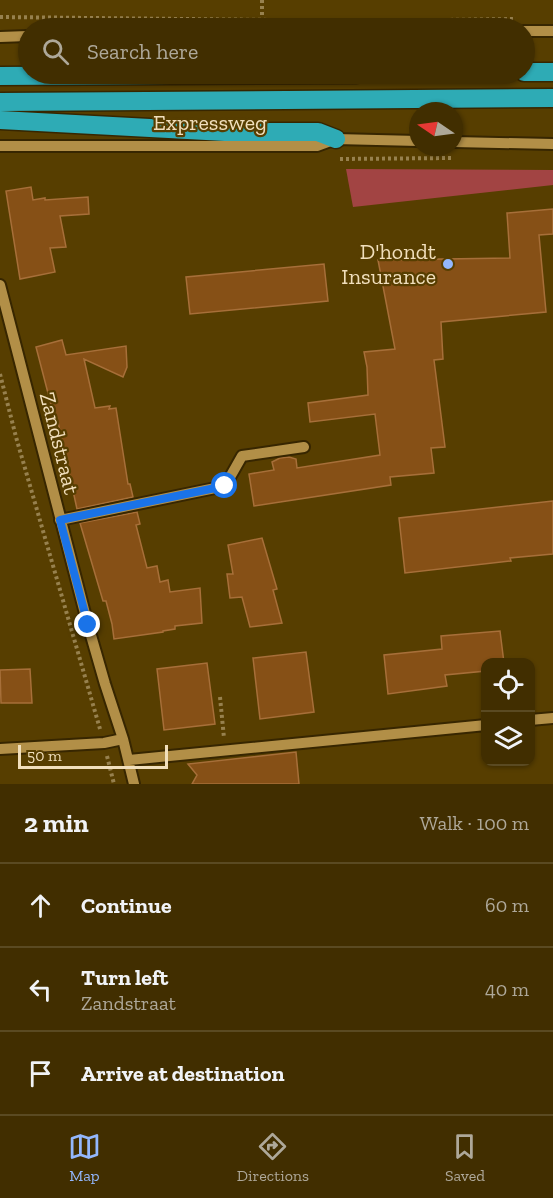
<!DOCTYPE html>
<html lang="en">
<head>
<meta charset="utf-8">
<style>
	:root { --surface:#412e00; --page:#48360a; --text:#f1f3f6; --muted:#aea899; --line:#5a4a22; --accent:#93b7fd }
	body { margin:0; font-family:"Zilla Slab",serif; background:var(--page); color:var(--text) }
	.controls { position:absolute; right:18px; bottom:18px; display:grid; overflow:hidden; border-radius:12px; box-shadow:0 2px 4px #0004 }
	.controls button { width:54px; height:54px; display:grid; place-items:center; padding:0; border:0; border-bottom:2px solid var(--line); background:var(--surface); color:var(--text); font:30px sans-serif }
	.compass { position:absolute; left:409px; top:102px; width:54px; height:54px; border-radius:50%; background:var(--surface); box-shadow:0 2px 4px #0004; rotate:283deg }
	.scale { position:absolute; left:18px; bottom:15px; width:150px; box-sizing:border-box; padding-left:6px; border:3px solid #f1dfbc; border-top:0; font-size:16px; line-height:21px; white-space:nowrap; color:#f1dfbc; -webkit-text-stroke:4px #573e00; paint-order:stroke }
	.stop { position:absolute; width:18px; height:18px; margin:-14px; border:4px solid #1a73e8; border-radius:50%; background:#fff }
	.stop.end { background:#1a73e8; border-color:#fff; box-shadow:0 2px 6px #0008 }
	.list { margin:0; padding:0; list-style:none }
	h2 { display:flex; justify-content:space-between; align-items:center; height:78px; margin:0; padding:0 24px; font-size:26px }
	h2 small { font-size:20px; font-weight:400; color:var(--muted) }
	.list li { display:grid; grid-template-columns:39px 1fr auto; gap:18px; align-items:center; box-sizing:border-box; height:84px; padding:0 24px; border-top:2px solid var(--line) }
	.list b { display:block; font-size:22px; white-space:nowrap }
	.list p { margin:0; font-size:20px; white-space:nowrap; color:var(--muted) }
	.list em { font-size:20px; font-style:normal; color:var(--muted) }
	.icon { flex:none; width:33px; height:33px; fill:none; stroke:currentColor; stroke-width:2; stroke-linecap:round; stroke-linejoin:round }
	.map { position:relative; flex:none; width:553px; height:784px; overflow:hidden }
	.search { position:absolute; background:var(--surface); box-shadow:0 2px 4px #0004; left:18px; right:18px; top:18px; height:66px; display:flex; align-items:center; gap:15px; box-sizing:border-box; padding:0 21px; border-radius:33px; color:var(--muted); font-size:22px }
	.sheet { height:330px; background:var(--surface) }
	nav { display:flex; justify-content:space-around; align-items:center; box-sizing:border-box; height:84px; border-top:2px solid var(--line); background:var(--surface); font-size:16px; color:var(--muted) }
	nav a { display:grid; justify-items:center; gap:3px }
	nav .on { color:var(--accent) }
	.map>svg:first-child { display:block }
	.green { fill:#a24443 }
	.building { fill:#865016; stroke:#a76f39; stroke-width:1.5 }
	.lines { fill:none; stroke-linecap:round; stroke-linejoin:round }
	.minor-casing { stroke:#372600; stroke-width:14 }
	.highway-casing { stroke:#372600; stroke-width:21 }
	.path { stroke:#97814e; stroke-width:4; stroke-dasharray:3 3; stroke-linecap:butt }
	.minor { stroke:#b28f47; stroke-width:10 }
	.highway { stroke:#2eabb5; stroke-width:18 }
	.route { stroke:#1a73e8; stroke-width:8 }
	.poi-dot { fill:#93b7fd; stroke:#573e00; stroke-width:2 }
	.labels { text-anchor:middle; stroke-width:4.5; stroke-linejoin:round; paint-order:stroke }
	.street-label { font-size:22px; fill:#f1dfbc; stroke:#573e00 }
	.poi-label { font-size:22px; fill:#f1dfbc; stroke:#573e00; text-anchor:end }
</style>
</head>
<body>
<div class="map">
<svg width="553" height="784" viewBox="0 0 553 784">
	<rect width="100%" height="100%" fill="#573e00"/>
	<path class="green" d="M346 169 553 170V185L353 207Z"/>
	<path class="building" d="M31 187 33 200 45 198V200L88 197 89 214 60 216 66 247 50 248 55 272 20 279 6 191Z
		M553 209V234L539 235 546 312 441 322 443 359 434 360 445 447 431 448 434 473 390 477 391 485 254 506 249 474 274 470 272 462 280 458 289 457 296 459 297 468 380 455 375 414 310 422 308 403 368 395 367 367 364 352 395 349 378 260 510 258 507 213Z
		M324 264 328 301 190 314 186 277Z
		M62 340 66 355 126 346 127 367 123 377 84 359 95 408 110 406 109 409 116 408 128 484H130L133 497 77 509 58 422 55 420 36 347Z
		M553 501V554L510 558 511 561 405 573 399 518Z
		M137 512 140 524 136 525 147 568 157 566 160 582 168 580 170 592 200 588 202 623 175 626V629L163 631V632L114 639 112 624 106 601H103L80 523Z
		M262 538 277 589 273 590 282 623 250 627 242 597 230 598 227 574H233L228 545Z
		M500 631 504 663H486V671L445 675 447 686 388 694 384 655 442 649 441 636Z
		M306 652 314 712 260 719 253 658Z
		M207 663 215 724 164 730 157 669Z
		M30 669 32 703H1L0 670Z
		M296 752 299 784H192L197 775 188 764Z"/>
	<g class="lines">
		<defs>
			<path id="minor" d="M524 31H553
				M0 37 28 36
				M454 142 553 144
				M0 146H317L336 139 418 141
				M0 285 88 625 105 684 123 739 134 784
				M60 520 225 486 242 456 304 447
				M530 720 553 718
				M0 749 104 743 123 739
				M129 760 486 725"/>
			<path id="highway" d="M524 72H553
				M0 76 356 74
				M0 102 553 98
				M0 120 225 132H318L336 139"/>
		</defs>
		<use href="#minor" class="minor-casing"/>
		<use href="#highway" class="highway-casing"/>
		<path class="path" d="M262 0V20
			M0 17 368 21 516 19
			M340 159 452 158
			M0 374 16 437 100 729
			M220 697 224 738
			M107 756 114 784"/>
		<use href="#minor" class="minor"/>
		<use href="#highway" class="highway"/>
	</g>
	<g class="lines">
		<path class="route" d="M88 625 60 520 225 486"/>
	</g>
	<circle class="poi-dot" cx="448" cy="264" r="6"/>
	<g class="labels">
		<g class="street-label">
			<text x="210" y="130">Expressweg</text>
			<text transform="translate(60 443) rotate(76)" y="8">Zandstraat</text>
		</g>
		<g class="poi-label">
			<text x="436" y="259">D'hondt<tspan x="436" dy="25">Insurance</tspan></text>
		</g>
	</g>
</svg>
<div class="controls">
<button><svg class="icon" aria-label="locate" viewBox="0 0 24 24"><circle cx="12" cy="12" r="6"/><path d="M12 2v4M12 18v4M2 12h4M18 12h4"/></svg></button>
<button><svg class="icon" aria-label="layers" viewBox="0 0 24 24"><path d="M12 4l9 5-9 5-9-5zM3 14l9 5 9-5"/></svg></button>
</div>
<svg class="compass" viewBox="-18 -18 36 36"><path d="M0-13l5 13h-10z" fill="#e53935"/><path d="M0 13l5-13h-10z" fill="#aea899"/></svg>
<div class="scale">50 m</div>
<div class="stop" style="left:225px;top:486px"></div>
<div class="stop end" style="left:88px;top:625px"></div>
<div class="search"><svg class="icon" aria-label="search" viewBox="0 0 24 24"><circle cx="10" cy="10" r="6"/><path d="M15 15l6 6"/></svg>Search here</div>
</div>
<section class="sheet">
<h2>2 min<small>Walk · 100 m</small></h2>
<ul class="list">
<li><svg class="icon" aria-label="ahead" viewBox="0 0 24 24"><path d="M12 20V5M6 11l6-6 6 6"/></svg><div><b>Continue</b></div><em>60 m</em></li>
<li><svg class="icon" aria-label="left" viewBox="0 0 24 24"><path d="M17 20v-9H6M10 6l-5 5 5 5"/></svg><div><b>Turn left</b><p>Zandstraat</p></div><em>40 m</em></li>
<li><svg class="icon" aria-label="arrive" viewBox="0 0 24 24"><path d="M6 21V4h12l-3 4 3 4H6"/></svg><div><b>Arrive at destination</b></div></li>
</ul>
</section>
<nav>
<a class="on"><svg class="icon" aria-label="map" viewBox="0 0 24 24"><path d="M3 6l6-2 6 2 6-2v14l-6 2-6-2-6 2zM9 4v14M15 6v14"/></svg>Map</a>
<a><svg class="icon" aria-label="directions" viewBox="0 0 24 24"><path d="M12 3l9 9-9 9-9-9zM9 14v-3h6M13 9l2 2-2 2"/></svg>Directions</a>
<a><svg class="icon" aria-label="saved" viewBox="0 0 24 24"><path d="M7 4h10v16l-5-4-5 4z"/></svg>Saved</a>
</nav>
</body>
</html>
